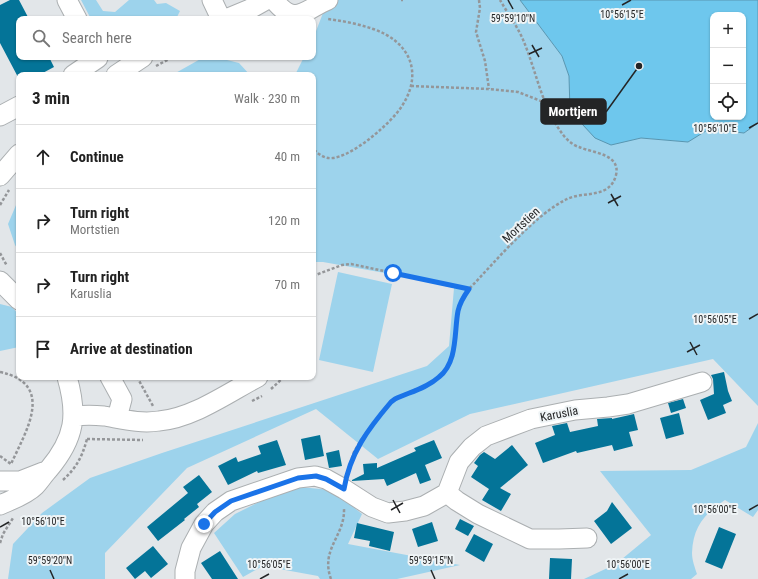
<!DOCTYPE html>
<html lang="en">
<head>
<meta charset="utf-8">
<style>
	:root { --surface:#fff; --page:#f2f2f2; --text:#222; --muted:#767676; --line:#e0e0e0 }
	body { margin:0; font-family:"Roboto Condensed",sans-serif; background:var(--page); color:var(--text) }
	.controls { position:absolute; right:12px; top:12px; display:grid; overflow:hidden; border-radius:8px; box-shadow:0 1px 3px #0004 }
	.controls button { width:36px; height:36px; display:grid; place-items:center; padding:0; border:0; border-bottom:1px solid var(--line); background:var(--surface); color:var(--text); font:20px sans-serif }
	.stop { position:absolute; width:12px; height:12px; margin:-9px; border:3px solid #1a73e8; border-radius:50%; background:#fff }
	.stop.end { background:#1a73e8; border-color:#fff; box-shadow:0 1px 4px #0008 }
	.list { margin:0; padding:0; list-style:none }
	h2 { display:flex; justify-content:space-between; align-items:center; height:52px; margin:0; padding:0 16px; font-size:17px }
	h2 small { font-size:13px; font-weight:400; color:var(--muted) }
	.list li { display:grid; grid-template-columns:26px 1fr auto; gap:12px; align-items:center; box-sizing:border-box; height:64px; padding:0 16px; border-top:1px solid var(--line) }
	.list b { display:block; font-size:15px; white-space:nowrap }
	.list p { margin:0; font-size:13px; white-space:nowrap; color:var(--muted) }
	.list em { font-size:13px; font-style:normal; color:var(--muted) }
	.icon { flex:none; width:22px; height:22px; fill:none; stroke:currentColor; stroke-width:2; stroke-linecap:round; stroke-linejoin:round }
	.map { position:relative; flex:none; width:758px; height:579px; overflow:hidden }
	.search { position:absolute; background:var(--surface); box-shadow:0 1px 3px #0004; left:16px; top:16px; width:300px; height:44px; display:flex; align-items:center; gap:10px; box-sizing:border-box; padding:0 14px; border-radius:8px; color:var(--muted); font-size:15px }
	.panel { position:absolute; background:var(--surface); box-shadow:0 1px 3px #0004; left:16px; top:72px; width:300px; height:308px; border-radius:8px }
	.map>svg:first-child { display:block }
	.green { fill:#9dd3ec }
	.water { fill:#6ec7ed; stroke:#5896b1; fill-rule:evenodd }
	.building { fill:#047498 }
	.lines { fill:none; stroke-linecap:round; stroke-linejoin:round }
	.minor-casing { stroke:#abafb1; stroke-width:21 }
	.path { stroke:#949699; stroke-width:2.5; stroke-dasharray:3 2; stroke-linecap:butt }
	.minor { stroke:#fff; stroke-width:19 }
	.route { stroke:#1a73e8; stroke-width:5 }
	.ticks { fill:none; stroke:#242526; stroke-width:1.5 }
	.labels { text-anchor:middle; stroke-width:4; stroke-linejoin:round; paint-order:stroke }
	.street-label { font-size:12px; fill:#242526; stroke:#eff4f6 }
	.ticks-label { font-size:10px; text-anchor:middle; fill:#242526; stroke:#eff4f6; stroke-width:4; stroke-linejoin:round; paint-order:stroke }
	.leader { fill:none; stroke:#242526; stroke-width:1.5 }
	.callout-dot { fill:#242526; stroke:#eff4f6; stroke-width:1.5 }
	.callout { fill:#242526; stroke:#242526; stroke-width:1.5 }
	.callout-label { font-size:13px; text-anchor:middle; font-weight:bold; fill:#fff }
</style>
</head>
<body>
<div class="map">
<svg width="758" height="579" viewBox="0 0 758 579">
	<rect width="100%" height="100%" fill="#e2e6e9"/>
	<path class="green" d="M81 0H96L103 11 115 12 129 0H154L157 4 166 3 180 11 176 19H91Z
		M328 0H520L562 56 569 76 570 111 611 144 641 138 688 142 709 129 744 133 758 123V406L713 359 470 414 378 459 316 409 187 468 105 553V579H8L13 544 42 513 90 478 162 453 427 366 449 346 454 288 396 275 323 262H313V75H295L304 57H313V39Z
		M204 57H215L239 63 250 75H172Z
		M19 198V251L15 245 8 224Z
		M338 272 392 284 373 372 319 360Z
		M0 304 12 307 19 315V347L0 351Z
		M758 423V510L753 517 725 500C704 514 693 527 692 553 692 560 695 568 697 574L691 579H584L616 564 651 535 600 471 691 470 746 447Z
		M299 487 332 490 362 514 348 544 460 565 397 579H320L318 576 263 566 243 577 214 533 235 514 267 498Z"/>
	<path class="water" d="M520 0H758V123L744 133 709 129 688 142 641 138 611 145 595 138 570 111 569 76 562 56ZM713 15H743V117H713Z"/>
	<path class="building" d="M10 0H19L29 19H19V57H49L54 67 39 75H19V79L0 43V5Z
		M724 372 728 391 732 401 723 405 726 413 708 420 700 400 714 394 713 379 711 375Z
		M683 399 686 408 671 413 668 403Z
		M679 413 684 434 666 439 660 418Z
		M634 414 638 430 629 432 633 446 614 451 612 445 577 453 576 451 543 463 535 443 555 435 552 426 567 423 570 432 598 426 597 419 612 418V419Z
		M320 435 324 456 305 460 301 439Z
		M277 440 286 465 258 473 257 471 228 485 218 466 236 457 238 462 261 454 258 446Z
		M434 440 442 458 425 465 431 480 420 484 416 473 387 486 384 479 352 481V480L364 474 363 464 377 463V468L416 451 414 448Z
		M512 445 528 465 500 488 511 494 501 511 482 500 489 489 471 477 478 466 474 463 480 455 484 452 495 459Z
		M339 450 342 466 329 468 326 453Z
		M199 475 212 492 197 504 199 507 184 519 185 520 158 541 147 527 188 493 183 487Z
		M612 502 632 528 611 544 594 521 607 511Z
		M460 519 474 526 468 536 455 529Z
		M432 522 438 541 418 547 412 529Z
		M357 523 394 532 390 551 369 546 370 541 354 538Z
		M719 527 736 534 722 569 705 562Z
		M474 534 493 544 484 562 465 551Z
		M153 546 168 564 151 578 145 571 135 579 126 568Z
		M220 551 238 579H212L201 563Z
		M550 558 572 559 571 579H549Z"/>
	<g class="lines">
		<defs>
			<path id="minor" d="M67 0 77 19
				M212 0 221 19
				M274 0C295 27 304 10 328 0
				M226 19 250 9 266 0
				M73 75 98 58
				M116 75 143 57
				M0 116 19 106
				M0 176 19 154
				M0 281 19 300
				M110 377 122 399 117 418
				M74 416C84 415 94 415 104 416 122 419 140 424 159 421 193 418 228 393 258 377
				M0 481H20L43 472
				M447 493 457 501 478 514 530 539H559L587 538
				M0 505C11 500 26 495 35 486 40 481 44 474 49 469 75 438 78 415 67 377
				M185 579V571L191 548 204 524 215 512 231 501 298 478 315 476 326 479 344 489 372 507 388 513 405 511 424 506 447 493 459 462 472 447 486 436 531 419 575 410 608 407 628 404 702 382"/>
		</defs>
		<use href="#minor" class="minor-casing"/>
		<path class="path" d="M401 0H403
			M479 0 480 8 476 32 485 61 489 89
			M156 66 173 57
			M411 86 489 89 518 92 546 103
			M314 150C320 155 325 159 333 158 348 156 369 140 380 130 388 123 396 115 402 106 424 72 409 41 373 29 359 24 343 21 328 19
			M0 205 9 190
			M0 253 7 266
			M313 276 342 265 351 264 469 289
			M0 372C56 384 26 431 11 464
			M137 377 153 406
			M271 389 284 377
			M252 401 262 396
			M87 439 143 440
			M0 456 11 464
			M347 473 354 452 361 440 391 402C406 390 430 389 444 372 457 357 454 324 460 305 462 299 465 294 469 289 496 261 533 216 567 199 584 191 610 199 616 175 621 154 593 153 579 147 572 145 565 138 561 132 542 106 536 71 524 42 518 27 508 14 500 0
			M63 480C77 467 82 457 87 439
			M0 543 3 534 13 518
			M331 579C320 549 345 536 344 509"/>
		<use href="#minor" class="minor"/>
	</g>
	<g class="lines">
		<path class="route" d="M204 524 215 512 231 501 298 478 316 476 326 479 344 489C350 453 368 429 391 402L395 399C410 392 427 388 439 377 458 362 454 332 458 311 460 302 464 296 469 289L393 273"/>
	</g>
	<path class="ticks" d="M508 0 513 9M622 5 631 0M532 45 539 57M529 54 542 48M749 128 758 123M611 194 618 206M608 203 621 196M749 319 758 314M690 342 697 355M687 352 700 345M393 500 400 513M391 510 403 503M749 510 758 505M0 527 9 522M50 570 54 579M431 570 435 579M260 579 269 574M619 579 628 574"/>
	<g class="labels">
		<g class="street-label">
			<text transform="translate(521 225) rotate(-43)" y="4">Mortstien</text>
			<text transform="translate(559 414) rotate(-11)" y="4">Karuslia</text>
		</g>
	</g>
	<g class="ticks-label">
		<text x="622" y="18">10°56'15"E</text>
		<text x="513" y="22">59°59'10"N</text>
		<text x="715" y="132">10°56'10"E</text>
		<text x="715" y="323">10°56'05"E</text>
		<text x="715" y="513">10°56'00"E</text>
		<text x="43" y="525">10°56'10"E</text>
		<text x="50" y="564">59°59'20"N</text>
		<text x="431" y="564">59°59'15"N</text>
		<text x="269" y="568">10°56'05"E</text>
		<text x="628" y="568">10°56'00"E</text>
	</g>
	<path class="leader" d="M639 66L606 112"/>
	<circle class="callout-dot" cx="639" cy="66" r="4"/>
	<rect class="callout" x="541" y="99" width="65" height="25" rx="4"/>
	<g class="callout-label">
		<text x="573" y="116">Morttjern</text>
	</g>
</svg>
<div class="controls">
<button>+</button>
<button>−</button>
<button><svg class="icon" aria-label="locate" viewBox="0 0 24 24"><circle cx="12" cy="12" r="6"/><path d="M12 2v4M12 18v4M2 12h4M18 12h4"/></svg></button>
</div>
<div class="stop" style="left:393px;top:273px"></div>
<div class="stop end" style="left:204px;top:524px"></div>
<div class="search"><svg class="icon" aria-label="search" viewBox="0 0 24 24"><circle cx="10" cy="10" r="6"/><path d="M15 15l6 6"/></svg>Search here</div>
<section class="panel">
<h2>3 min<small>Walk · 230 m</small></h2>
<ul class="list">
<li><svg class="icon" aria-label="ahead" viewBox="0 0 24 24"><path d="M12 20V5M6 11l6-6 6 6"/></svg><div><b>Continue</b></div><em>40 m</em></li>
<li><svg class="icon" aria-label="right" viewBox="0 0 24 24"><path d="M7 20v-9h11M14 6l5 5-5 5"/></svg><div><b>Turn right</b><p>Mortstien</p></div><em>120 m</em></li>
<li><svg class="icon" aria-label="right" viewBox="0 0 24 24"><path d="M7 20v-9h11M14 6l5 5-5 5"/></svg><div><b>Turn right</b><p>Karuslia</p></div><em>70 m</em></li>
<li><svg class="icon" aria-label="arrive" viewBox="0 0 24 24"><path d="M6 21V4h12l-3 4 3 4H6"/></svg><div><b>Arrive at destination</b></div></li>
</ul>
</section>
</div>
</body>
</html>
